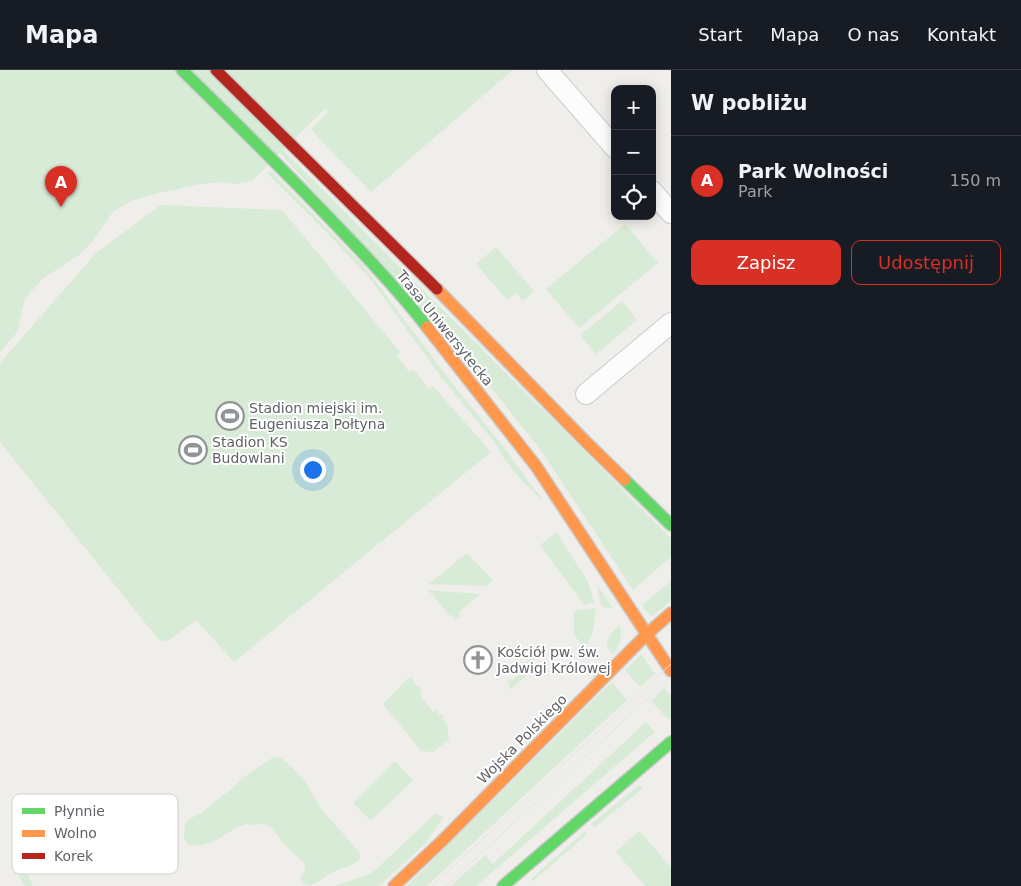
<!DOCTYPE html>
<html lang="pl">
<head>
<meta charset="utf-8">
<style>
	:root { --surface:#171b24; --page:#242831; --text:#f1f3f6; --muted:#9ea1a6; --line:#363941; --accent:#d93025 }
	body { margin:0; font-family:"DejaVu Sans",sans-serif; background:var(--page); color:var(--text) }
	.controls { position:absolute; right:15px; top:15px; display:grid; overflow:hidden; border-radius:10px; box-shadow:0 2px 12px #0003 }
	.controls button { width:45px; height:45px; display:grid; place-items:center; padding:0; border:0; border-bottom:1px solid var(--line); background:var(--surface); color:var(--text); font:25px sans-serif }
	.you { position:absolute; left:312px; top:399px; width:18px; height:18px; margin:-12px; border:4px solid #fff; border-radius:50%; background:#1a73e8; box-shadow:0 0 0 8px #1a73e833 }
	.badge { display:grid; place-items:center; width:32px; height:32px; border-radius:50%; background:var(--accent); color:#fff; font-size:16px; font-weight:700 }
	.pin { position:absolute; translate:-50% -41px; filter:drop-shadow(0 1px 2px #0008) }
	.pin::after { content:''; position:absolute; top:26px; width:18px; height:15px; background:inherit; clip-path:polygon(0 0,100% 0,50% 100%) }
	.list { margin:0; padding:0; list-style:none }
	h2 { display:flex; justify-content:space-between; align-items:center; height:65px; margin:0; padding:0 20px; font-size:21px }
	h2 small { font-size:16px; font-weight:400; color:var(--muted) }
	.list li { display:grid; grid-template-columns:32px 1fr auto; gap:15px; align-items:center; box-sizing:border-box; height:90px; padding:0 20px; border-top:1px solid var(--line) }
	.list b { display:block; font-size:19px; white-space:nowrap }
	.list p { margin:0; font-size:16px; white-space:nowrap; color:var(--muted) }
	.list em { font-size:16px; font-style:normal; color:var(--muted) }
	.actions { display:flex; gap:10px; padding:15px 20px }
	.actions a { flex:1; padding:11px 0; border:1px solid var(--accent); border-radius:10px; text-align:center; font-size:18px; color:var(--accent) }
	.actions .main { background:var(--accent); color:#fff }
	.icon { flex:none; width:28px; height:28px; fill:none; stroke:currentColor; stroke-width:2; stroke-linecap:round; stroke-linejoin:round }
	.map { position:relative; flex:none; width:671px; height:816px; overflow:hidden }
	header { display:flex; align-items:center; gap:30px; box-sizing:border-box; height:70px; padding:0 25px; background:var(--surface); border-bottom:1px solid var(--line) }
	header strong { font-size:24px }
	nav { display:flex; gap:28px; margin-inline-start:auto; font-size:18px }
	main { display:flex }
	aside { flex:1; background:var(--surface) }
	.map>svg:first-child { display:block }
	.green { fill:#d8ebd6 }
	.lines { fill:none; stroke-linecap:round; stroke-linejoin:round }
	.street-casing { stroke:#cbcccc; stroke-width:22 }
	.fast-casing { stroke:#cacacb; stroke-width:14 }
	.slow-casing { stroke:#cacacb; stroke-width:14 }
	.jam-casing { stroke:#cacacb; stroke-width:14 }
	.street { stroke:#fdfcfc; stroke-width:20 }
	.fast { stroke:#63d668; stroke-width:11 }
	.slow { stroke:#ff974d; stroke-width:11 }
	.jam { stroke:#b3261e; stroke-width:11 }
	.tram { stroke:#e4e4e4; stroke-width:1 }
	.labels { text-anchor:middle; stroke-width:4; stroke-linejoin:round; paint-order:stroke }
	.street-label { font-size:14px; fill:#5f6368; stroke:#fff }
	.poi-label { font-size:14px; fill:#5f6368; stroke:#fff; text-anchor:start }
	.key { fill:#fff; stroke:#cfd0d2; stroke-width:1 }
	.key-label { font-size:14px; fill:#5f6368 }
</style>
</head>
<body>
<header>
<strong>Mapa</strong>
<nav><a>Start</a><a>Mapa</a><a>O nas</a><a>Kontakt</a></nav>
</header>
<main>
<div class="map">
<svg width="671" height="816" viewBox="0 0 671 816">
	<rect width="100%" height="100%" fill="#efeeea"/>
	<path class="green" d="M0 0H513L371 122 329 79 311 59 328 42 325 39 283 80 671 468V487L633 520 542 382 489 315 280 83 252 111 235 114 222 112 201 114 159 123 131 131 112 143 92 172 79 185 42 209 25 229 17 262 0 283Z
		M270 100 364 196 452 313 505 379 544 432 520 409 500 383 498 379 499 378 441 307 371 210 334 170 267 103Z
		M161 135 282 140 400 282 397 286 409 302 413 299 429 319 433 316 491 382 234 592 196 550 168 571 159 570 0 372V293L96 183Z
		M625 154 658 193 579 258 546 219Z
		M496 177 534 221 523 231 516 223 507 230 476 194Z
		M622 231 637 250 596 284 580 265Z
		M555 463H557L588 512 594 532 584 535 540 475Z
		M467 483 493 510 486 516 429 514Z
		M593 509 613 538H606L601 535 597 516Z
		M671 511V531L651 547 642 535Z
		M428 520 480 524 458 543 461 546 456 550 451 545 450 546Z
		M595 538C596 553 593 565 585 578L574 565V541Z
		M620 555C622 566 620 576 613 585 601 571 609 565 620 555Z
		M535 581 534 600 509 620V613L507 611 511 608 512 610 518 605 519 598 517 595 521 592H526L533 585V582Z
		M641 584 655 604 640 617 625 600Z
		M413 607V611L418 617 419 616 422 619 420 621 421 627 433 642 436 640 440 645 441 644 444 647 442 649 447 654 449 669 433 682 421 681 383 634 408 608 410 609Z
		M612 612 627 630 427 816H407Z
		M664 618 671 626V648L669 650 651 631Z
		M646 652 655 662 476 816H451L485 785 493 794Z
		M279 687 291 696 304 710 323 741 360 783V789C351 798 345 796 335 801 328 804 319 812 312 815 307 816 304 814 301 812 301 810 300 808 301 806 303 800 308 800 304 793L284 774 272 759 267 755 262 754 254 755 246 754 239 756 213 772 198 776 188 774 184 769 185 754 188 750 204 741 215 731 229 721 244 707 272 688Z
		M395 691 413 710 371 751 353 733Z
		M639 715 643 718 595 757 591 754Z
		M435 744H438L443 748 426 773 379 816H335L372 803Z
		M585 761 587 764 532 812 531 809Z
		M639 761 671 797V816H645L616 782Z
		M21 793C29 799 28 808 33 816H25C19 808 16 803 21 793Z"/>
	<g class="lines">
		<defs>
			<path id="street" d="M547 0 615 78
				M652 121 671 143
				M586 324 671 253"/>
			<path id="fast" d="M182 0C235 52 287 103 338 157 369 189 399 221 427 257
				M625 410 671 455
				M503 816 671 672"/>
			<path id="slow" d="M437 219 585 371 625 410
				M427 257 536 396 671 601
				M394 816 442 771 647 564 671 543"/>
			<path id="jam" d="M216 0 437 219"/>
		</defs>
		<use href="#street" class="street-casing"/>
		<use href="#fast" class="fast-casing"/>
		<use href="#slow" class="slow-casing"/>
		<use href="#jam" class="jam-casing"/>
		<use href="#street" class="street"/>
		<use href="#fast" class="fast"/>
		<use href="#slow" class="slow"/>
		<use href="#jam" class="jam"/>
		<path class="tram" d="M432 816 671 594
			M446 816 671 607"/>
	</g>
	<defs>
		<symbol id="stadium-ring" viewBox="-11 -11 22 22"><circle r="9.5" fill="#fff" stroke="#919496" stroke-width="1.5"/><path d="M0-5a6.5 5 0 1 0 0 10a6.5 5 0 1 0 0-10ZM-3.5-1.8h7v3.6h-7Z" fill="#919496"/></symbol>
		<symbol id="church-ring" viewBox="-11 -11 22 22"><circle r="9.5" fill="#fff" stroke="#919496" stroke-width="1.5"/><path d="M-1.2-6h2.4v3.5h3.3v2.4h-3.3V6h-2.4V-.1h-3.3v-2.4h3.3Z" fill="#919496"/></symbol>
	</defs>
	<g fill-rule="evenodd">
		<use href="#stadium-ring" x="214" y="330" width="32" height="32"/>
		<use href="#stadium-ring" x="177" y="364" width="32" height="32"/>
		<use href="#church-ring" x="462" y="574" width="32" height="32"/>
	</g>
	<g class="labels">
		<g class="street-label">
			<text transform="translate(445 258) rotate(51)" y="5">Trasa Uniwersytecka</text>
			<text transform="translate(522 669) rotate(-45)" y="5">Wojska Polskiego</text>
		</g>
		<g class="poi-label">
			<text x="249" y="343">Stadion miejski im.<tspan x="249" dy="16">Eugeniusza Połtyna</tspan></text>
			<text x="212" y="377">Stadion KS<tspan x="212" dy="16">Budowlani</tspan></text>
			<text x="497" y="587">Kościół pw. św.<tspan x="497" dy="16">Jadwigi Królowej</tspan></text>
		</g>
	</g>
	<rect x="12" y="724" width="166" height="80" rx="8" class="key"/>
	<rect x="22" y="738" width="23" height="6" fill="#63d668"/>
	<rect x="22" y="760" width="23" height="7" fill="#ff974d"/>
	<rect x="22" y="783" width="23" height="6" fill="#b3261e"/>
	<g class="key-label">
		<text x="54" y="746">Płynnie</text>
		<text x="54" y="768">Wolno</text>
		<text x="54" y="791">Korek</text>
	</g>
</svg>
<div class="controls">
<button>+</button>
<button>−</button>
<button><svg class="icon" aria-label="locate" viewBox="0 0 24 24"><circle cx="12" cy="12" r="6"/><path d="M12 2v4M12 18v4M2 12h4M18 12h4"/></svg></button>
</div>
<div class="you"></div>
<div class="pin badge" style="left:61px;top:137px">A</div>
</div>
<aside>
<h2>W pobliżu<small></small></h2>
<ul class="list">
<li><span class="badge">A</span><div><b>Park Wolności</b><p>Park</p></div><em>150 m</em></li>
</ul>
<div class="actions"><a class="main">Zapisz</a><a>Udostępnij</a></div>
</aside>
</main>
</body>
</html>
